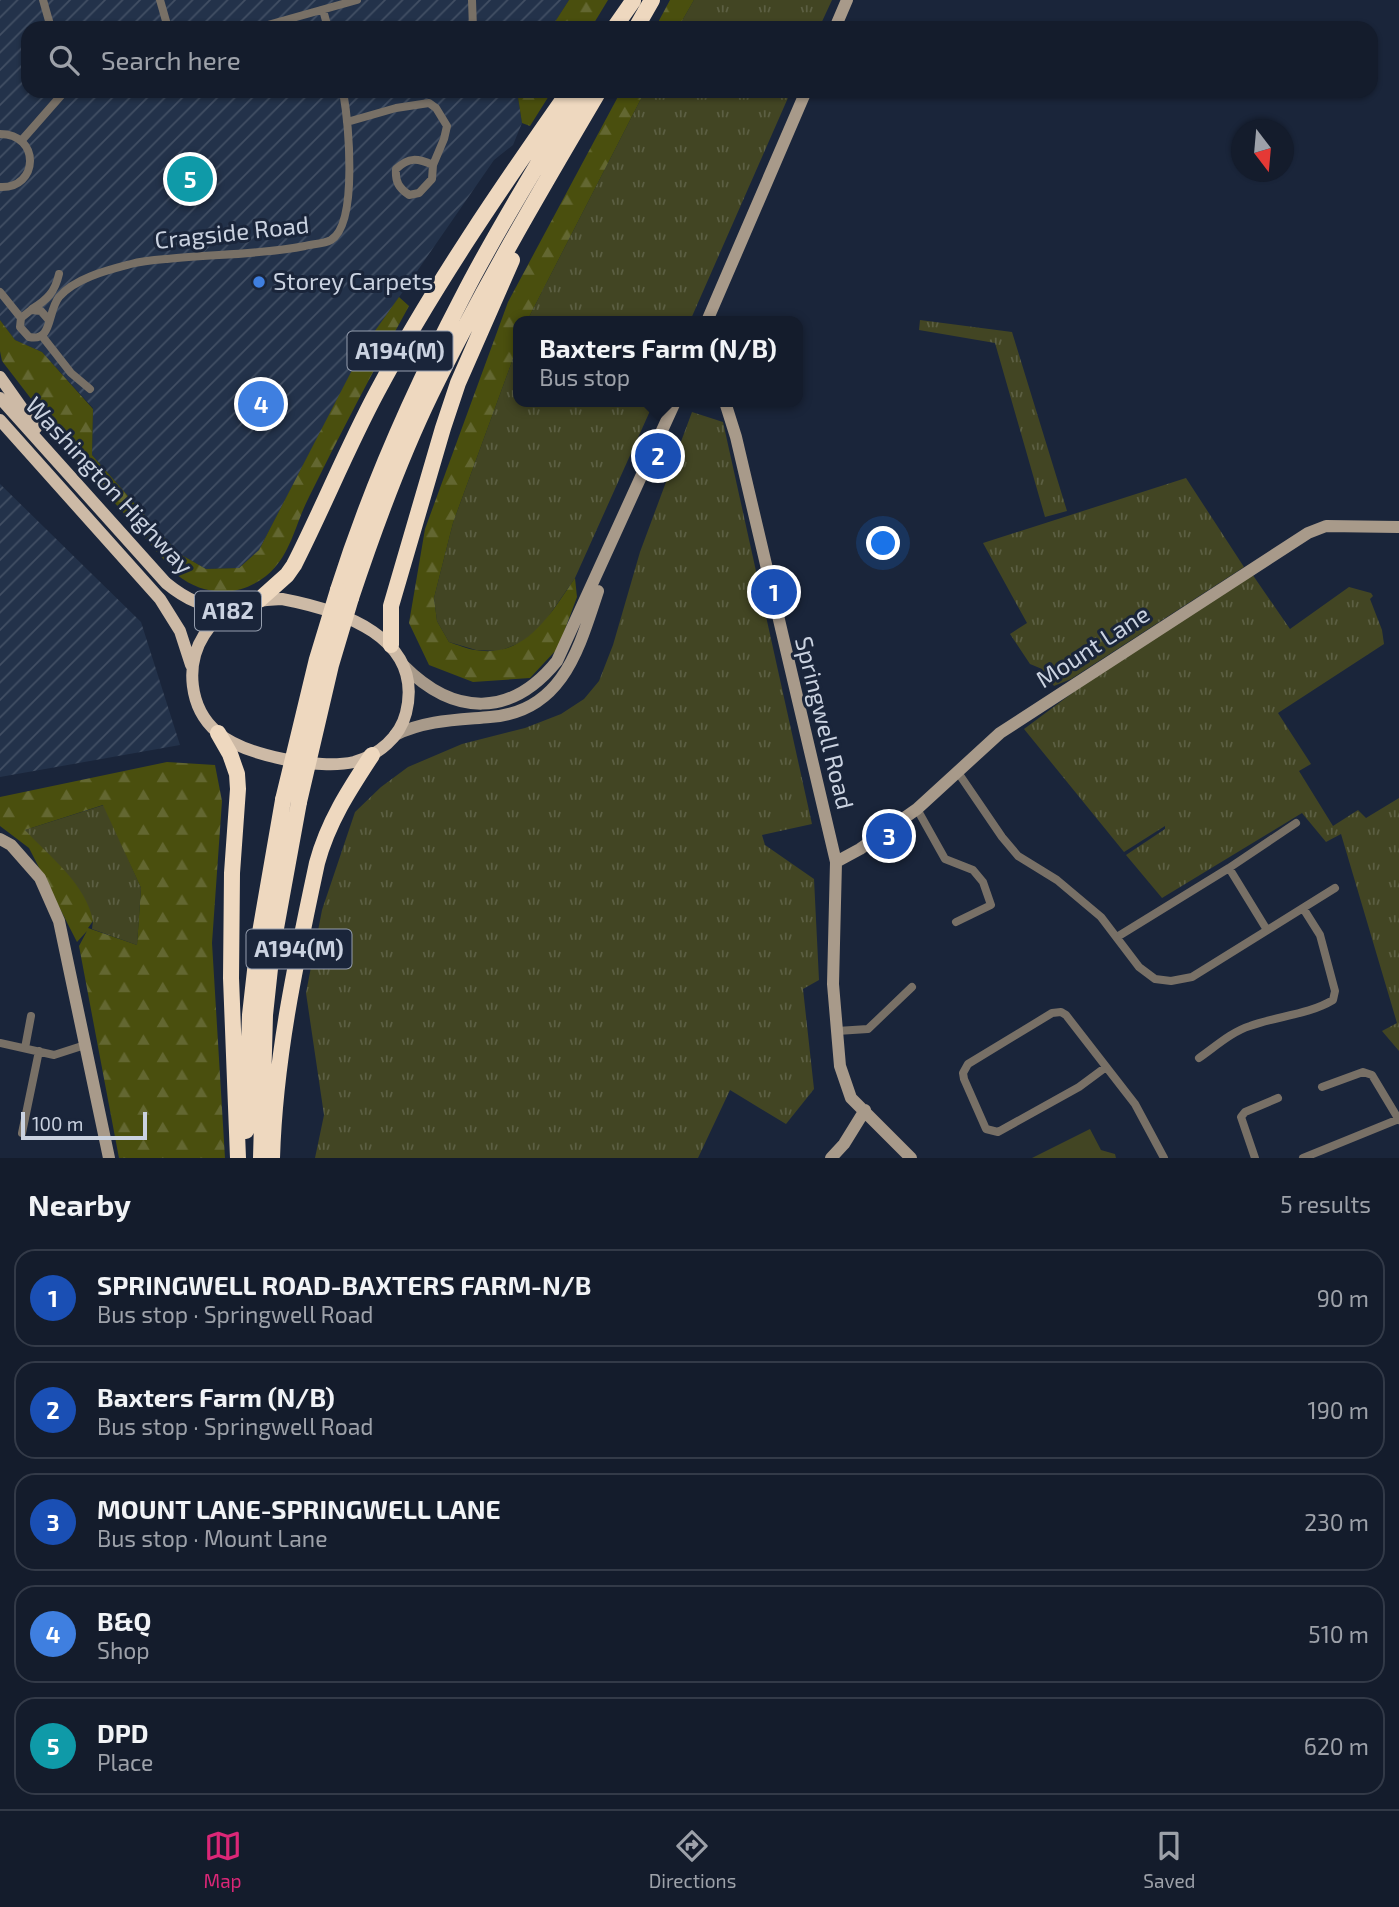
<!DOCTYPE html>
<html lang="en">
<head>
<meta charset="utf-8">
<style>
	:root { --surface:#141c2c; --page:#1d2534; --text:#f1f3f6; --muted:#9da1a9; --line:#333a48; --accent:#db2777 }
	body { margin:0; font-family:"Exo 2",sans-serif; background:var(--page); color:var(--text) }
	.compass { position:absolute; left:1231px; top:119px; width:63px; height:63px; border-radius:50%; background:var(--surface); box-shadow:0 2px 5px #0004; rotate:164deg }
	.scale { position:absolute; left:21px; bottom:18px; width:126px; box-sizing:border-box; padding-left:7px; border:4px solid #cad2e0; border-top:0; font-size:19px; line-height:24px; white-space:nowrap; color:#cad2e0; -webkit-text-stroke:5px #1a253a; paint-order:stroke }
	.you { position:absolute; left:884px; top:544px; width:24px; height:24px; margin:-18px; border:5px solid #fff; border-radius:50%; background:#1a73e8; box-shadow:0 0 0 10px #1a73e833 }
	.badge { display:grid; place-items:center; width:46px; height:46px; border-radius:50%; background:var(--accent); color:#fff; font-size:23px; font-weight:700 }
	.pin { position:absolute; translate:-50% -50%; border:4px solid #fff; box-shadow:0 2px 7px #0006 }
	.popup { position:absolute; left:513px; top:316px; width:290px; height:91px; box-sizing:border-box; display:grid; place-content:center; border-radius:14px; background:var(--surface); filter:drop-shadow(0 2px 5px #0005); font-size:23px; white-space:nowrap; color:var(--muted) }
	.popup b { font-size:26px; color:var(--text) }
	.popup::after { content:''; position:absolute; left:50%; top:100%; margin-left:-14px; border:14px solid transparent; border-top-color:var(--surface) }
	.list { margin:0; padding:0; list-style:none }
	h2 { display:flex; justify-content:space-between; align-items:center; height:91px; margin:0; padding:0 28px; font-size:30px }
	h2 small { font-size:23px; font-weight:400; color:var(--muted) }
	.list li { display:grid; grid-template-columns:46px 1fr auto; gap:21px; align-items:center; box-sizing:border-box; height:98px; margin:0 14px 14px; padding:0 14px; border:2px solid var(--line); border-radius:21px }
	.list b { display:block; font-size:26px; white-space:nowrap }
	.list p { margin:0; font-size:23px; white-space:nowrap; color:var(--muted) }
	.list em { font-size:23px; font-style:normal; color:var(--muted) }
	.icon { flex:none; width:38px; height:38px; fill:none; stroke:currentColor; stroke-width:2; stroke-linecap:round; stroke-linejoin:round }
	.map { position:relative; flex:none; width:1399px; height:1158px; overflow:hidden }
	.search { position:absolute; background:var(--surface); box-shadow:0 2px 5px #0004; left:21px; right:21px; top:21px; height:77px; display:flex; align-items:center; gap:18px; box-sizing:border-box; padding:0 24px; border-radius:21px; color:var(--muted); font-size:26px }
	.sheet { height:651px; background:var(--surface) }
	nav { display:flex; justify-content:space-around; align-items:center; box-sizing:border-box; height:98px; border-top:2px solid var(--line); background:var(--surface); font-size:19px; color:var(--muted) }
	nav a { display:grid; justify-items:center; gap:4px }
	nav .on { color:var(--accent) }
	.map>svg:first-child { display:block }
	.industrial { fill:url(#industrial-furrows) }
	.grass { fill:url(#grass-tufts) }
	.forest { fill:url(#forest-firs); fill-rule:evenodd }
	.pitch { fill:#424523 }
	.lines { fill:none; stroke-linecap:round; stroke-linejoin:round }
	.street { stroke:#787066; stroke-width:8 }
	.secondary { stroke:#a89a8a; stroke-width:12 }
	.primary { stroke:#cdbaa6; stroke-width:12 }
	.highway { stroke:#eed8bf; stroke-width:16 }
	.highway-bridge { stroke:#eed8bf; stroke-width:16 }
	.shop-dot { fill:#3f7fe0; stroke:#1a253a; stroke-width:2.5 }
	.labels { text-anchor:middle; stroke-width:6; stroke-linejoin:round; paint-order:stroke }
	.shield { fill:#1a253a; stroke:#959eae; stroke-width:2 }
	.shield-label { font-size:23px; font-weight:bold; fill:#cad2e0 }
	.street-label { font-size:24px; fill:#cad2e0; stroke:#1a253a }
	.poi-label { font-size:24px; fill:#cad2e0; stroke:#1a253a; text-anchor:start }
</style>
</head>
<body>
<div class="map">
<svg width="1399" height="1158" viewBox="0 0 1399 1158">
	<defs>
		<pattern id="industrial-furrows" width="10" height="10" patternUnits="userSpaceOnUse" patternTransform="scale(1.75)"><rect width="10" height="10" fill="#23324a"/><path d="M-1 1l2-2M0 10L10 0M9 11l2-2" fill="none" stroke="#424f64"/></pattern>
		<pattern id="grass-tufts" width="24" height="20" patternUnits="userSpaceOnUse" patternTransform="scale(1.75)"><rect width="24" height="20" fill="#424523"/><path d="M3 7l-1-3M5 7V3M7 7l1-3M15 17l-1-3M17 17v-4M19 17l1-3" fill="none" stroke="#5c5f43"/></pattern>
		<pattern id="forest-firs" width="22" height="20" patternUnits="userSpaceOnUse" patternTransform="scale(1.75)"><rect width="22" height="20" fill="#4a4f0e"/><path d="M5 1l3.5 6h-7zM16 11l3.5 6h-7z" fill="#636731"/></pattern>
	</defs>
	<rect width="100%" height="100%" fill="#1a253a"/>
	<path class="industrial" d="M0 0H569L551 28H28V91H517L522 123 513 145 494 160 366 345 259 550 239 568 206 569 178 553 92 455 93 408 42 352 15 340 0 320Z
		M0 484 141 622 180 745 0 777Z"/>
	<path class="grass" d="M694 0H832L819 28H678Z
		M645 91H791L690 321H527Z
		M920 320 1012 332 1067 511 1045 517 995 343 919 330Z
		M518 345V402H654L575 578 541 627 522 642 499 651 476 650 449 642 437 621 434 598 453 523Z
		M692 412 723 422 812 824 762 835 765 845 814 879 819 980 803 989 814 1089 786 1124 730 1090 698 1158H315L324 1115 306 993 322 910 355 812 381 787 408 767 462 744 525 728 561 714 584 699 599 681 613 645 640 552Z
		M1186 478 1244 567 1071 679 1054 686 1042 669 1030 664 1010 634 1027 623 983 543Z
		M1250 571 1290 629 1349 587 1371 593 1373 596 1370 599 1382 630 1384 644 1278 713 1311 764 1299 771 1333 826 1358 810 1366 818 1399 798V1051L1382 1031 1397 1023 1341 834 1326 842 1302 813 1162 898 1126 855 1165 829V826L1124 852 1024 729 1153 633Z
		M104 805 141 888 137 945 92 929 93 921 25 830Z"/>
	<path class="forest" d="M569 0H608L591 28H551Z
		M670 0H694L678 28H655Z
		M517 91H552L530 126 522 123Z
		M621 91H645L527 321H518V345L453 523 434 598 437 621 449 642C458 645 467 649 475 650 526 659 551 613 575 578L577 597 558 648 530 678 473 682 429 665 409 623 425 529 508 302Z
		M399 297 409 306C374 369 341 432 309 497 295 524 291 556 266 576 238 598 204 596 177 575L82 465 2 361 0 351V320L15 340 42 352 93 409 92 455 178 553 206 569 239 568 259 550 365 345Z
		M167 762 215 765 222 801 212 943 225 1158H119L79 946 87 931 77 942 29 848 0 826V797ZM103 805 141 888 137 945 88 928 93 921C86 884 50 857 25 830Z"/>
	<path class="pitch" d="M1090 1129 1101 1150 1115 1154 1116 1158H1032Z"/>
	<g class="lines">
		<path class="street" d="M43 0 51 28
			M160 0 168 28
			M472 0 473 28
			M323 10 328 28
			M257 28 357 0
			M347 122 396 108 429 103 436 108 447 126 444 139 433 165 432 179 419 193 409 195C399 188 395 182 396 169 409 157 417 158 433 165
			M0 134C41 134 39 189 0 187
			M22 140 65 91
			M0 292 21 318
			M32 309C47 300 55 292 59 274
			M48 319 41 311 31 310 21 318 20 327 29 337C53 342 47 312 59 297 75 278 108 270 131 264 142 261 155 260 167 259 213 254 260 255 305 246 312 244 324 244 331 240 359 223 348 120 343 91
			M42 336 71 373 90 389
			M957 771 1002 837 1018 856 1057 880 1101 917 1139 967 1155 979 1171 981 1192 977 1335 888
			M917 809 945 859 973 870 983 882 991 905 956 922
			M1267 930 1229 868 1296 823
			M1117 937 1229 868
			M837 1031 868 1029 912 987
			M0 1043 54 1055 85 1045
			M25 1048 31 1016
			M1199 1058C1215 1047 1231 1032 1250 1026 1277 1016 1308 1015 1333 1000L1335 991 1320 935 1303 908
			M1106 1067 1079 1087 998 1132 986 1129 964 1079 963 1073 968 1064 1052 1013 1061 1012 1066 1015 1135 1104 1164 1158
			M1322 1087 1363 1072 1372 1075 1399 1120
			M22 1133 39 1051
			M1255 1158 1241 1117 1245 1112 1278 1098
			M1303 1158 1399 1119"/>
		<path class="secondary" d="M835 28 847 0
			M707 321 806 91
			M725 402 736 437 836 862 833 984 840 1066 851 1098 911 1158
			M404 666C454 716 511 718 557 661L675 402
			M395 735C426 720 457 720 490 717 563 712 579 648 598 591
			M0 839 11 845 40 878 59 921 109 1158
			M836 862 860 849 917 809 1000 733 1308 533 1326 526 1399 527
			M831 1158 844 1144 865 1110"/>
		<path class="primary" d="M0 377 36 428
			M0 398 166 583C188 601 201 605 229 610
			M0 420 160 599 180 631 191 665
			M282 599C340 610 425 637 406 713 400 737 379 755 354 762 320 770 244 756 217 732 189 708 185 665 204 635 222 606 250 600 282 599Z"/>
		<path class="highway" d="M614 28 633 1
			M636 28 652 0
			M338 590C370 489 413 392 462 298 498 227 541 160 581 91
			M351 598C374 529 399 460 431 394 482 290 540 191 599 91
			M259 600 287 575 294 565C323 508 347 448 377 392 433 287 501 188 569 91
			M391 645V606L443 428 458 383 512 260
			M218 733 230 754 237 774 238 789 232 873 231 978 238 1158
			M246 1131 250 1015 258 944 283 800
			M261 1158 265 1015 272 950 299 802
			M272 1158C275 1058 296 961 317 863 328 822 349 790 372 755"/>
		<path class="highway-bridge" d="M283 800 317 659 338 590
			M299 802 331 665 351 598"/>
	</g>
	<circle class="shop-dot" cx="259" cy="282" r="7"/>
	<g class="labels">
		<g class="shield">
			<rect x="347.5" y="331.5" width="105" height="39" rx="5"/>
			<rect x="195" y="591.5" width="66" height="39" rx="5"/>
			<rect x="246.5" y="929.5" width="105" height="39" rx="5"/>
		</g>
		<g class="shield-label">
			<text x="400" y="359">A194(M)</text>
			<text x="228" y="619">A182</text>
			<text x="299" y="957">A194(M)</text>
		</g>
		<g class="street-label">
			<text transform="translate(232 233) rotate(-6)" y="8">Cragside Road</text>
			<text transform="translate(109 486) rotate(47)" y="8">Washington Highway</text>
			<text transform="translate(1093 647) rotate(-33)" y="8">Mount Lane</text>
			<text transform="translate(824 723) rotate(76)" y="8">Springwell Road</text>
		</g>
		<g class="poi-label">
			<text x="273" y="290">Storey Carpets</text>
		</g>
	</g>
</svg>
<svg class="compass" viewBox="-18 -18 36 36"><path d="M0-13l5 13h-10z" fill="#e53935"/><path d="M0 13l5-13h-10z" fill="#9da1a9"/></svg>
<div class="scale">100 m</div>
<div class="you"></div>
<div class="pin badge" style="left:774px;top:592px;background:#1a4fb4">1</div>
<div class="pin badge" style="left:658px;top:456px;background:#1a4fb4">2</div>
<div class="popup"><b>Baxters Farm (N/B)</b>Bus stop</div>
<div class="pin badge" style="left:889px;top:836px;background:#1a4fb4">3</div>
<div class="pin badge" style="left:261px;top:404px;background:#3f7fe0">4</div>
<div class="pin badge" style="left:190px;top:179px;background:#0f9aa8">5</div>
<div class="search"><svg class="icon" aria-label="search" viewBox="0 0 24 24"><circle cx="10" cy="10" r="6"/><path d="M15 15l6 6"/></svg>Search here</div>
</div>
<section class="sheet">
<h2>Nearby<small>5 results</small></h2>
<ul class="list">
<li><span class="badge" style="background:#1a4fb4">1</span><div><b>SPRINGWELL ROAD-BAXTERS FARM-N/B</b><p>Bus stop · Springwell Road</p></div><em>90 m</em></li>
<li><span class="badge" style="background:#1a4fb4">2</span><div><b>Baxters Farm (N/B)</b><p>Bus stop · Springwell Road</p></div><em>190 m</em></li>
<li><span class="badge" style="background:#1a4fb4">3</span><div><b>MOUNT LANE-SPRINGWELL LANE</b><p>Bus stop · Mount Lane</p></div><em>230 m</em></li>
<li><span class="badge" style="background:#3f7fe0">4</span><div><b>B&amp;Q</b><p>Shop</p></div><em>510 m</em></li>
<li><span class="badge" style="background:#0f9aa8">5</span><div><b>DPD</b><p>Place</p></div><em>620 m</em></li>
</ul>
</section>
<nav>
<a class="on"><svg class="icon" aria-label="map" viewBox="0 0 24 24"><path d="M3 6l6-2 6 2 6-2v14l-6 2-6-2-6 2zM9 4v14M15 6v14"/></svg>Map</a>
<a><svg class="icon" aria-label="directions" viewBox="0 0 24 24"><path d="M12 3l9 9-9 9-9-9zM9 14v-3h6M13 9l2 2-2 2"/></svg>Directions</a>
<a><svg class="icon" aria-label="saved" viewBox="0 0 24 24"><path d="M7 4h10v16l-5-4-5 4z"/></svg>Saved</a>
</nav>
</body>
</html>
